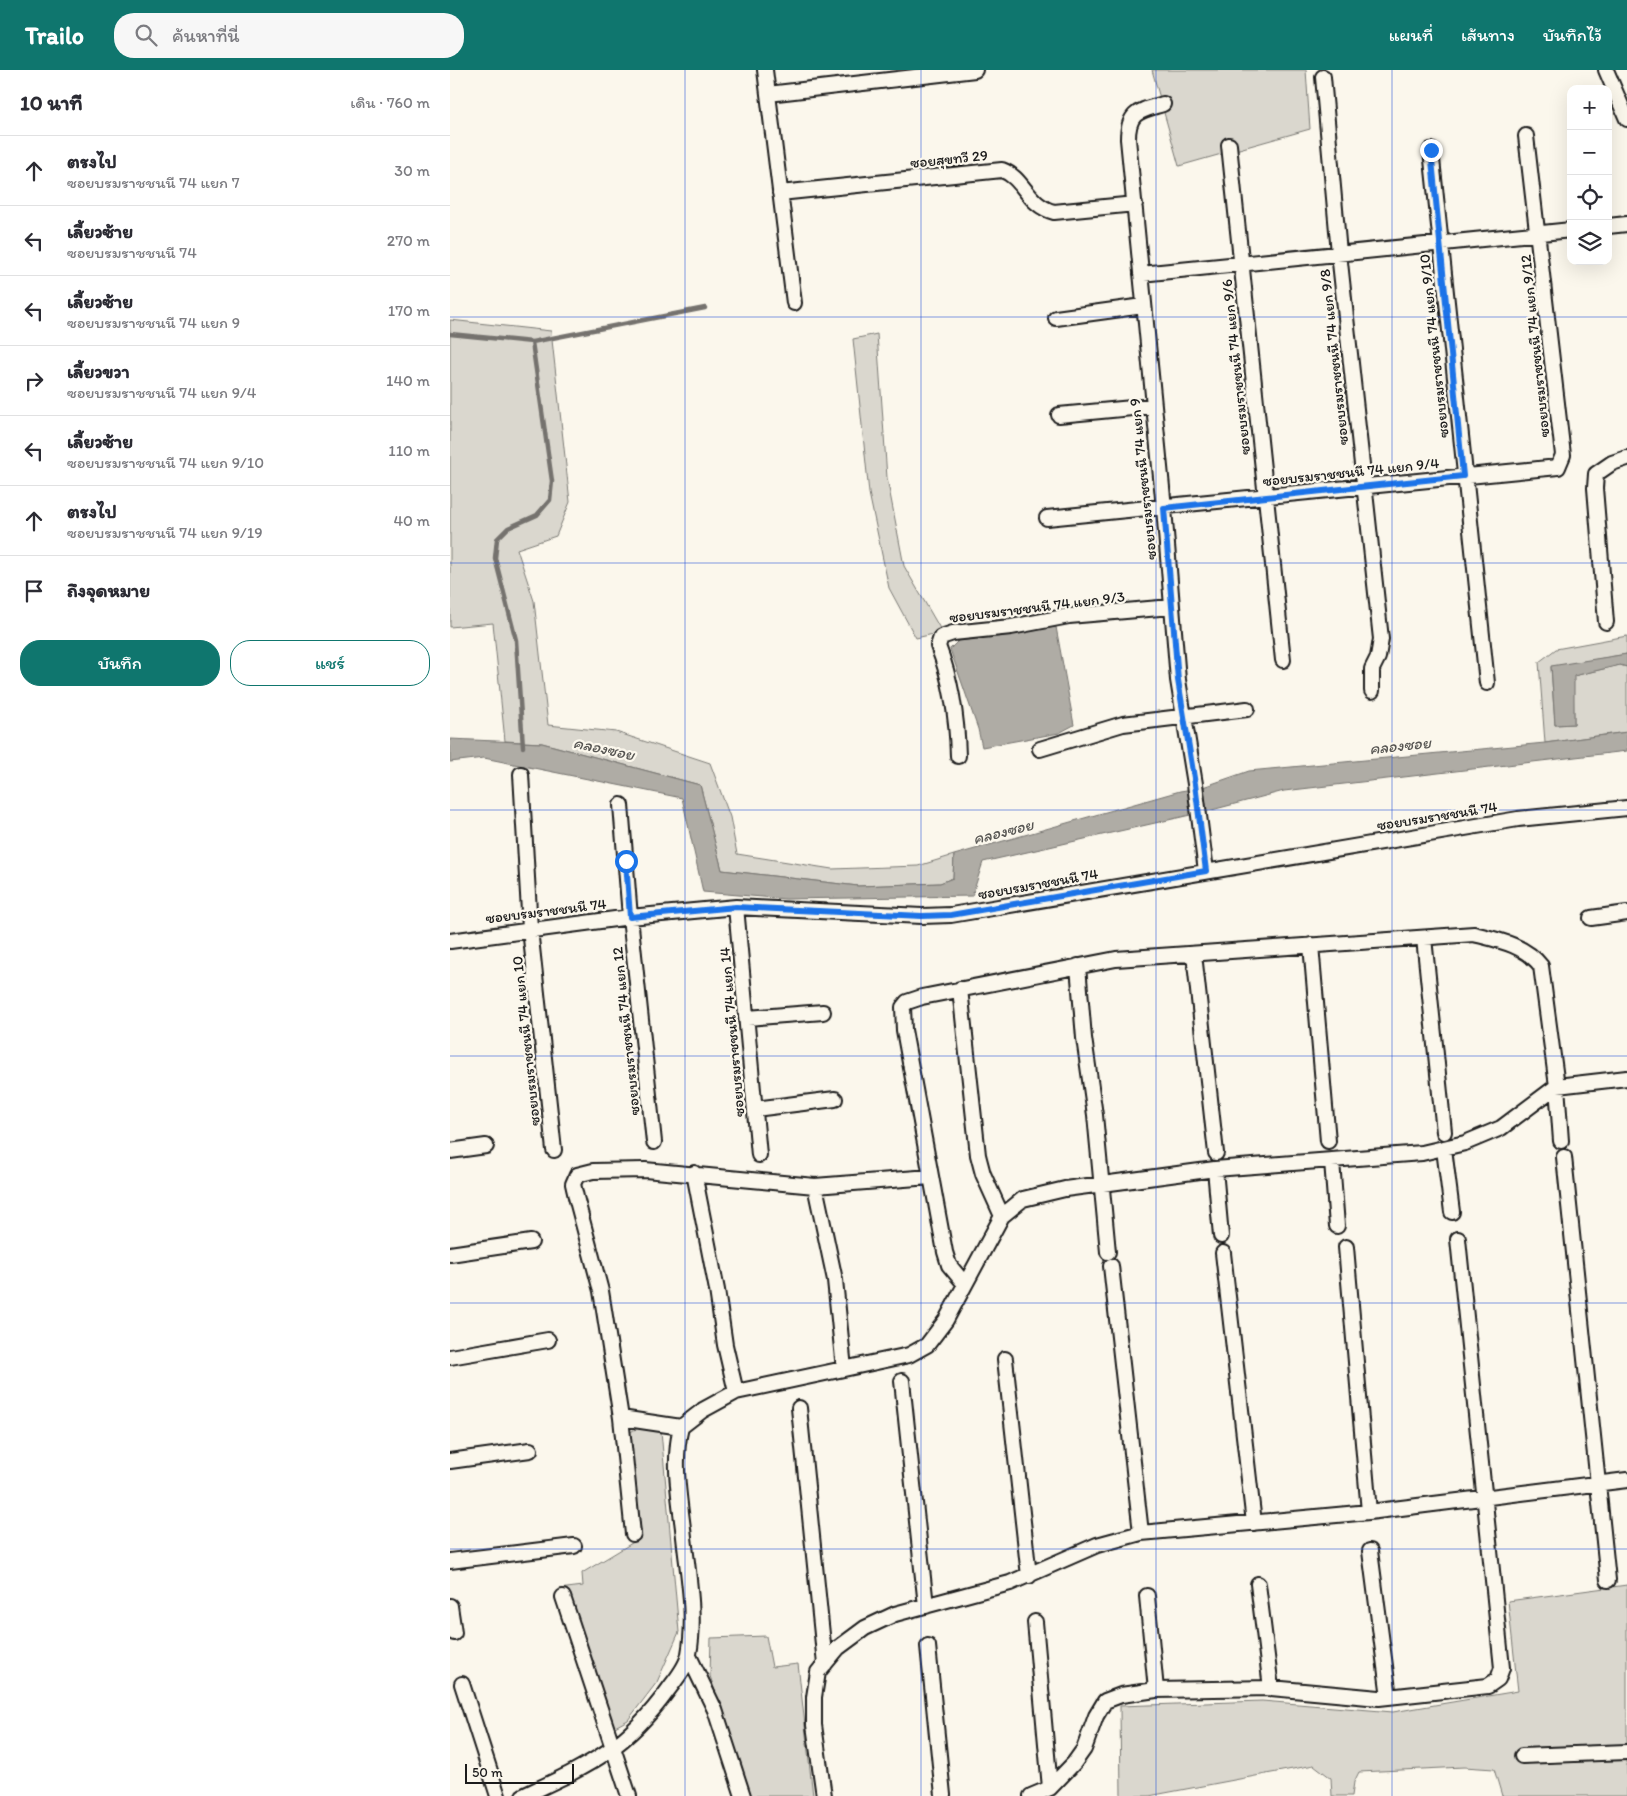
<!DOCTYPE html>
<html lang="th">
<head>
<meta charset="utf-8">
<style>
	:root { --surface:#fff; --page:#f7f7f7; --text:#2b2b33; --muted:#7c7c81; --line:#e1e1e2; --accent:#0f766e }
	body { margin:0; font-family:Itim,"Playpen Sans Thai",sans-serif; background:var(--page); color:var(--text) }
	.controls { position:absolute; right:15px; top:15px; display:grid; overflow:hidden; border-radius:10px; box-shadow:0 5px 20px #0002 }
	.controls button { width:45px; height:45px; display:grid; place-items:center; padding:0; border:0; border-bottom:1px solid var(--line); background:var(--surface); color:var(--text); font:25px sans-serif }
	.scale { position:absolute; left:15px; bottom:12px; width:109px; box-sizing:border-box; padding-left:5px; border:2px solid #1c1c1c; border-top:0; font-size:14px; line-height:18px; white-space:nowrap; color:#1c1c1c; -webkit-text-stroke:4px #fbf7ec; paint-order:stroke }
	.stop { position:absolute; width:15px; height:15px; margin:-11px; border:4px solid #1a73e8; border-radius:50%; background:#fff }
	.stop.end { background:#1a73e8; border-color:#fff; box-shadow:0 1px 5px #0008 }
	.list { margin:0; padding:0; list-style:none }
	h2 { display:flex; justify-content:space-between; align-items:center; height:65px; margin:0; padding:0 20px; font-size:21px }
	h2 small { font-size:16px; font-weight:400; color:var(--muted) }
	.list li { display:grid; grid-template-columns:32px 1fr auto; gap:15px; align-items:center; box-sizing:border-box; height:70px; padding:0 20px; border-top:1px solid var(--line) }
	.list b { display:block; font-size:19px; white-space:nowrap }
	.list p { margin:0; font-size:16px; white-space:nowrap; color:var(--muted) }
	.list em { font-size:16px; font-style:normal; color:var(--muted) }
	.actions { display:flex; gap:10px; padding:15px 20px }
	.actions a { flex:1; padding:11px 0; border:1px solid var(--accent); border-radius:20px; text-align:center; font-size:18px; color:var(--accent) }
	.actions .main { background:var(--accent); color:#fff }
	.icon { flex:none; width:28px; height:28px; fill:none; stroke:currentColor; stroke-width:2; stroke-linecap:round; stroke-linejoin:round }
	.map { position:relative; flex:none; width:1177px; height:1726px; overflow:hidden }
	header { display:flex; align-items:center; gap:30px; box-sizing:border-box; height:70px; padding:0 25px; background:var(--accent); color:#fff }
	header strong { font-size:24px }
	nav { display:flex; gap:28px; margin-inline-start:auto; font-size:18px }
	.search { width:350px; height:45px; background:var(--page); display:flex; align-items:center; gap:12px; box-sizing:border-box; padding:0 18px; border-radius:20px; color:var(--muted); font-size:19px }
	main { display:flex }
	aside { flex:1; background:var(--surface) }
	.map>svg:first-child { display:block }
	.green { fill:#dad7ce; stroke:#7b7a75 }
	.water { fill:#afaca5; stroke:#74726e }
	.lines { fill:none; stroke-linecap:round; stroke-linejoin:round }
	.stream { stroke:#74726e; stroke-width:4.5 }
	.street-casing { stroke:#1c1c1c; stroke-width:18 }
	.street { stroke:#fbf7ec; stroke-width:14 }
	.route { stroke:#1a73e8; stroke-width:6 }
	.grid { fill:none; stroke:#1d4ed8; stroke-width:1; stroke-opacity:0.55 }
	.labels { text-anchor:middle; stroke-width:4.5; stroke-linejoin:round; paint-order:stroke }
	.street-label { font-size:15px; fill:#1c1c1c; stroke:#fbf7ec }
	.water-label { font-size:16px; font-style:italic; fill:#575653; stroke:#fbf7ec }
</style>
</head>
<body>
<header>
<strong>Trailo</strong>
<div class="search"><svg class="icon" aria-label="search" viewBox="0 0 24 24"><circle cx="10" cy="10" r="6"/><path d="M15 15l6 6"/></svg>ค้นหาที่นี่</div>
<nav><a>แผนที่</a><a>เส้นทาง</a><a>บันทึกไว้</a></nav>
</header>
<main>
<aside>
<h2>10 นาที<small>เดิน · 760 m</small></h2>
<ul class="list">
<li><svg class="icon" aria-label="ahead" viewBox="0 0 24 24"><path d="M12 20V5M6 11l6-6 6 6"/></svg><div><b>ตรงไป</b><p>ซอยบรมราชชนนี 74 แยก 7</p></div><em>30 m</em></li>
<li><svg class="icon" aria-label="left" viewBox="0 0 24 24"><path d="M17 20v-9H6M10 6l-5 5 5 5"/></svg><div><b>เลี้ยวซ้าย</b><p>ซอยบรมราชชนนี 74</p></div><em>270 m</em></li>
<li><svg class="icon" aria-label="left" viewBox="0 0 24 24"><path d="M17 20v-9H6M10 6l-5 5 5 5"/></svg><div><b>เลี้ยวซ้าย</b><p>ซอยบรมราชชนนี 74 แยก 9</p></div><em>170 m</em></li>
<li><svg class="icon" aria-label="right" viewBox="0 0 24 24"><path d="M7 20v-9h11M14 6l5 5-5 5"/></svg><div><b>เลี้ยวขวา</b><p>ซอยบรมราชชนนี 74 แยก 9/4</p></div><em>140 m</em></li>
<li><svg class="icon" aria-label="left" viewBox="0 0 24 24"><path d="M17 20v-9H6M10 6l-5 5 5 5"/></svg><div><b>เลี้ยวซ้าย</b><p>ซอยบรมราชชนนี 74 แยก 9/10</p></div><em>110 m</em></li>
<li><svg class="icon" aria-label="ahead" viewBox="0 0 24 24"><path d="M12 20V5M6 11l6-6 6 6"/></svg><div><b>ตรงไป</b><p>ซอยบรมราชชนนี 74 แยก 9/19</p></div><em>40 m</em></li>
<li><svg class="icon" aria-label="arrive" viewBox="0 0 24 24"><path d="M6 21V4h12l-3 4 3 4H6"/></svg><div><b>ถึงจุดหมาย</b></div></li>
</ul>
<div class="actions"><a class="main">บันทึก</a><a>แชร์</a></div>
</aside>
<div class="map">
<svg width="1177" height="1726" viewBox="0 0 1177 1726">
	<rect width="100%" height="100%" fill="#fbf7ec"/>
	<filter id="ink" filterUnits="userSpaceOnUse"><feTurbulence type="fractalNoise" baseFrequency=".02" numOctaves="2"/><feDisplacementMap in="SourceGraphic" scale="10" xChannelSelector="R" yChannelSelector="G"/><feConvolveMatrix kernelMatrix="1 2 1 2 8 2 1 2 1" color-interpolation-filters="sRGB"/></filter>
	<g filter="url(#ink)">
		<path class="green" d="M702 0H856L860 59 729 96Z
			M0 250 101 261 120 432 106 466 67 479 84 531 98 655 166 662 260 693 280 747 287 784 382 799 468 796 504 785 503 808 490 813 408 816 272 800 250 715 92 673 55 671 43 553 0 557Z
			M427 264 437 408 454 496 492 562 466 568 439 518 419 423 403 269Z
			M1177 566V584L1101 597 1105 655 1124 654 1123 606 1170 595 1177 597V662L1095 673 1089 592 1106 579Z
			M188 1358 211 1361 229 1562 207 1612 178 1650 163 1658 109 1519 133 1516 132 1503 192 1467 178 1363Z
			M1177 1515V1726H1052L1044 1699 1014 1697 909 1702 904 1712 902 1726H882L881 1708 864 1695 699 1726H671L670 1636 812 1631 943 1642 1068 1621 1058 1531Z
			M316 1566 322 1597 348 1594 363 1726H300L260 1606 261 1568Z"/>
		<path class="water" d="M606 557 624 655 609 663 532 677 528 659 500 579 508 571Z
			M1177 584V597L1170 595 1124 606V654L1105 655 1101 596Z
			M1177 662V681L834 721 758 741 533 792 522 826 336 829 253 822 232 728 34 688 0 692V669L92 673 250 715 272 800 408 816 490 813 503 808 504 785 730 721 750 718 799 701 1095 673Z"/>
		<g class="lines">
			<path class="stream" d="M0 264 82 272 255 238
				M73 677 66 570 45 488 47 469 58 458 87 445 100 430 102 411 82 272"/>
			<defs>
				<path id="street" d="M315 0 344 233
					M1156 0 1177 49
					M873 7 889 183 931 569 928 587 922 599V621
					M318 24 525 0
					M713 34C690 41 678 41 678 69L714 438 728 610 745 714 756 801
					M779 75 833 590
					M981 80 1037 613
					M330 123 552 100C574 108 577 135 604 142L685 134
					M1158 156 1177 154
					M691 204 1121 160
					M606 248 693 236
					M609 345 703 336
					M597 448 1108 397 1113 385 1076 66
					M1156 552 1145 418 1146 404 1162 393 1177 388
					M590 679 673 654 797 639
					M508 686C507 647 502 612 488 576L491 567 503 563 561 557 619 546 721 537
					M71 704 80 859 104 1080
					M171 735 180 847 204 1072
					M286 837 309 1085
					M1141 848 1177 843
					M974 868 994 1062
					M0 871 180 847 286 837 472 846 501 845 1068 749 1177 738
					M861 875 878 1071
					M744 884 766 1083
					M628 896 634 968 645 1045 658 1182
					M510 919 528 1085 533 1104 552 1146
					M297 948 373 942
					M305 1039 385 1029
					M994 1079 1002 1142
					M0 1081 36 1076
					M1114 1087 1158 1510
					M882 1091 887 1156
					M765 1099 771 1166
					M244 1103 267 1220 275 1275 286 1322
					M365 1116 385 1210 394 1299
					M896 1177 919 1442
					M773 1183 804 1453
					M0 1184 81 1172
					M661 1196 691 1463
					M514 1213 499 1195 495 1182 454 960 453 937 457 932 472 927 666 889 1024 864C1048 870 1075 875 1091 896L1107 1016 1111 1071
					M0 1287 98 1270
					M555 1289 579 1506
					M452 1311 476 1536
					M349 1338 375 1594
					M171 1348 231 1357
					M0 1391 80 1380
					M183 1464 171 1348 151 1221 126 1127 123 1114 127 1105 143 1101 195 1100 365 1116 480 1107
					M920 1481 939 1627
					M0 1491 124 1476
					M808 1514 821 1618
					M697 1526 706 1620
					M113 1527 179 1726
					M0 1536 4 1563
					M585 1552 600 1718
					M478 1576 493 1725
					M239 1586 265 1640 293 1726
					M12 1614 48 1726
					M1072 1686 1177 1682
					M73 1726C137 1696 175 1680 218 1620 225 1610 237 1597 239 1584 246 1546 238 1505 234 1467 230 1430 222 1393 231 1357L253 1340 286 1322 459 1285 477 1275 496 1250 552 1146 573 1129 615 1119 765 1099 972 1083 1015 1073 1051 1058 1107 1016 1177 1008
					M374 1726 364 1655V1627L368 1602 388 1578 415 1558 445 1544 560 1513 647 1475 691 1463 919 1442 1177 1410
					M581 1726 600 1718 624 1693 634 1679 646 1646 655 1631 671 1625 706 1620 821 1618 929 1628 1038 1616 1048 1609 1052 1598 1008 1169"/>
			</defs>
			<use href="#street" class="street-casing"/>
			<use href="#street" class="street"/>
		</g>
	</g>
	<g class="lines" filter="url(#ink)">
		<path class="route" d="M176 791 180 847 286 837 472 846 501 845 756 801 745 714 728 610 714 438 1013 406 981 80"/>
	</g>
	<path class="grid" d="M235 0V1726M471 0V1726M706 0V1726M942 0V1726M0 247H1177M0 493H1177M0 740H1177M0 986H1177M0 1233H1177M0 1479H1177"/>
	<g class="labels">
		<g class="street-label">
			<text transform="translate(499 89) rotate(-6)" y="5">ซอยสุขทวี 29</text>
			<text transform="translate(984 276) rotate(-96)" y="5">ซอยบรมราชชนนี 74 แยก 9/10</text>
			<text transform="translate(1085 276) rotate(-96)" y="5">ซอยบรมราชชนนี 74 แยก 9/12</text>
			<text transform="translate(884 287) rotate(-96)" y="5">ซอยบรมราชชนนี 74 แยก 9/8</text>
			<text transform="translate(786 297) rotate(-96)" y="5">ซอยบรมราชชนนี 74 แยก 9/6</text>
			<text transform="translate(901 402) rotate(-6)" y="5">ซอยบรมราชชนนี 74 แยก 9/4</text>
			<text transform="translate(693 409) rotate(-96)" y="5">ซอยบรมราชชนนี 74 แยก 9</text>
			<text transform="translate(587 537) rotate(-7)" y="5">ซอยบรมราชชนนี 74 แยก 9/3</text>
			<text transform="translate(987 746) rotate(-9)" y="5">ซอยบรมราชชนนี 74</text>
			<text transform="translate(588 814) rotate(-10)" y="5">ซอยบรมราชชนนี 74</text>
			<text transform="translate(96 841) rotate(-7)" y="5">ซอยบรมราชชนนี 74</text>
			<text transform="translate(176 961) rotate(-96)" y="5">ซอยบรมราชชนนี 74 แยก 12</text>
			<text transform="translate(282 962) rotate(-95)" y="5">ซอยบรมราชชนนี 74 แยก 14</text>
			<text transform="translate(76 971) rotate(-96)" y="5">ซอยบรมราชชนนี 74 แยก 10</text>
		</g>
		<g class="water-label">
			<text transform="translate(950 675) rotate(-6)" y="6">คลองซอย</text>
			<text transform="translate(154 678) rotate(12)" y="6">คลองซอย</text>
			<text transform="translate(553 761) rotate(-14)" y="6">คลองซอย</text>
		</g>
	</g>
</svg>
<div class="controls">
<button>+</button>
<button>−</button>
<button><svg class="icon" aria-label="locate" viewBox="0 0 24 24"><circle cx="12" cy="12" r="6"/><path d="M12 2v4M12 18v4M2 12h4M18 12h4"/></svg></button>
<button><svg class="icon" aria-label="layers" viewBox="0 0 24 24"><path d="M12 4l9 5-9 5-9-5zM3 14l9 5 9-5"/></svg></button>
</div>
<div class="scale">50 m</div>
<div class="stop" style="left:176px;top:791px"></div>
<div class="stop end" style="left:981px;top:80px"></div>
</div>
</main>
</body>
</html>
